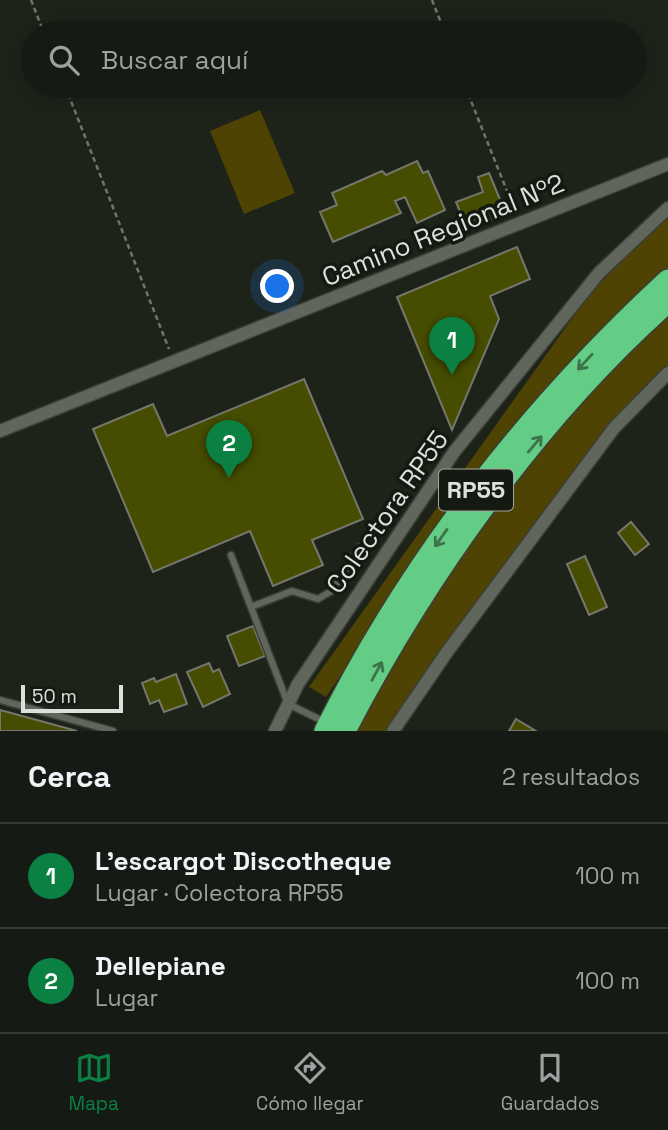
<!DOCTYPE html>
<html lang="es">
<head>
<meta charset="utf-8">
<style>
	:root { --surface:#161a14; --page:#1f231d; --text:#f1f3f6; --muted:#9ea1a0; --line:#353834; --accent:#0b8043 }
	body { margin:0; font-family:"Space Grotesk",sans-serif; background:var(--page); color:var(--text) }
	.scale { position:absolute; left:21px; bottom:18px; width:102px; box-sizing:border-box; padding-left:7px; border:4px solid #dee1db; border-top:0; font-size:19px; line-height:24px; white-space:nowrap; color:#dee1db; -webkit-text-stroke:5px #141a11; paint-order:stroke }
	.you { position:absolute; left:278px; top:287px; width:24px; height:24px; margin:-18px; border:5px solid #fff; border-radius:50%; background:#1a73e8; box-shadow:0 0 0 10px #1a73e833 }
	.badge { display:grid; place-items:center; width:46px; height:46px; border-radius:50%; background:var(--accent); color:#fff; font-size:23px; font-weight:700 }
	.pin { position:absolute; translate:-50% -58px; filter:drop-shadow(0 2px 4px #0008) }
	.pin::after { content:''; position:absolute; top:37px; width:24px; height:21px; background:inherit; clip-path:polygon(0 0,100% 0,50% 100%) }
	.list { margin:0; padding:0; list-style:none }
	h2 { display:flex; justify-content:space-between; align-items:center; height:91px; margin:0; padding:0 28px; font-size:30px }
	h2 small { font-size:23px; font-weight:400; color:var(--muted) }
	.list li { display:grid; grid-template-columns:46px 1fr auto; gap:21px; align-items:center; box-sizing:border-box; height:105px; padding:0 28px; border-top:2px solid var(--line) }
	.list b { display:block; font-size:26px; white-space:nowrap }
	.list p { margin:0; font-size:23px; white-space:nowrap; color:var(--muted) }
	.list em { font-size:23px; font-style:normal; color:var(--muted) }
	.icon { flex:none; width:38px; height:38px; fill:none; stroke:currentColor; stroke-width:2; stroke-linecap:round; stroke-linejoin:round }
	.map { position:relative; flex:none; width:668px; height:731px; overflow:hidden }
	.search { position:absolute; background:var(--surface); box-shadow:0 4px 18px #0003; left:21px; right:21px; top:21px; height:77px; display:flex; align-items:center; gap:18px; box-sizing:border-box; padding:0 24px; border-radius:38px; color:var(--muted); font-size:26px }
	.sheet { height:301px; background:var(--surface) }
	nav { display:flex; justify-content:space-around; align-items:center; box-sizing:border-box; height:98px; border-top:2px solid var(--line); background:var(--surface); font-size:19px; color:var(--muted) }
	nav a { display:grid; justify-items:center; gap:4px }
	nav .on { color:var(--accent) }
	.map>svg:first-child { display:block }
	.green { fill:#4f4304 }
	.building { fill:#464d00; stroke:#75776c; stroke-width:2 }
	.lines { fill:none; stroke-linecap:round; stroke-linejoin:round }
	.lane-casing { stroke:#3b3f38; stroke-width:9 }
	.street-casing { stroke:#3b3f38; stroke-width:15 }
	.highway-casing { stroke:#3b3f38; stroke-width:24 }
	.path { stroke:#70756d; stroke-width:2.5; stroke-dasharray:5 3.5; stroke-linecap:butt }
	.lane { stroke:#60665c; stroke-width:6 }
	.street { stroke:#60665c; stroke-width:12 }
	.highway { stroke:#63cc85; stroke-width:21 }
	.oneway { stroke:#3c734b }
	.labels { text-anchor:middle; stroke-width:7; stroke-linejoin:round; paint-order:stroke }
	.shield { fill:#141a11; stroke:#a1a59e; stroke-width:2 }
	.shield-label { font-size:24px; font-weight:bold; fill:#dee1db }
	.street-label { font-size:26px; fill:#dee1db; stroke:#141a11 }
</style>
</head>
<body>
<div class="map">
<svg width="668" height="731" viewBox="0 0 668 731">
	<rect width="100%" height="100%" fill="#1e231a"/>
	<path class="green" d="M260 110 295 193 244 214 210 131Z
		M668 217V269L583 351 419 558 326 697 309 687 588 296 652 229Z
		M668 308V366L583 462 467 615 387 731H353L465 545 557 425Z"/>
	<path class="building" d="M417 161 423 173 428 171 445 210 417 223 405 197 395 201 401 213 333 242 320 212 337 205 332 193 382 171 386 175Z
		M489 173 506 214 467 229 456 202 483 192 478 177Z
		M517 247 530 279 490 296 499 319 452 430 397 297Z
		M304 379 363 519 312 540 323 565 273 586 250 531 153 572 93 429 153 404 167 436Z
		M631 522 649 544 635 555 618 533Z
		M585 556 607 607 589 615 567 564Z
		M253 626 265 656 239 666 227 636Z
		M209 663 213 672 219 669 230 694 203 707 187 672Z
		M176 674 187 704 164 712 159 700 150 704 142 683 154 678 156 682Z
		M0 710 77 731H0Z
		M516 719 536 731H509Z"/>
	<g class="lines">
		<defs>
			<path id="lane" d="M231 555 288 704 327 723
				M251 607 292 591 318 599 333 590 359 547
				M0 700 113 731"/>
			<path id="street" d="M0 431 668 164
				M275 731 298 684 454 452 599 273 668 208
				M393 731 447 652 614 428 668 373"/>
			<path id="highway" d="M325 731C409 562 529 408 668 280
				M345 731C425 577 538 417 668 302"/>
		</defs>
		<use href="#lane" class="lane-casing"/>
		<use href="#street" class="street-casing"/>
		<use href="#highway" class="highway-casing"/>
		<path class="path" d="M31 0 44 33
			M432 0 445 33
			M65 86 169 349
			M465 86 515 211"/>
		<use href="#lane" class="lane"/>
		<use href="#street" class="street"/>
		<use href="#highway" class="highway"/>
	</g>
	<defs><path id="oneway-shaft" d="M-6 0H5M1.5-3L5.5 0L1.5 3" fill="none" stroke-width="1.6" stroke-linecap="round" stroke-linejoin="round" transform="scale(1.75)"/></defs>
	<g class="oneway">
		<use href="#oneway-shaft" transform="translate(585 362) rotate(133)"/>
		<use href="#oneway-shaft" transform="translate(535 444) rotate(-50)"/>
		<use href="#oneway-shaft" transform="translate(441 538) rotate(125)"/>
		<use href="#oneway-shaft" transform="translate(377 671) rotate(-61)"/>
	</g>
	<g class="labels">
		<rect class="shield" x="439" y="469.5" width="74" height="41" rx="5"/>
		<g class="shield-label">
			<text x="476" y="498">RP55</text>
		</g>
		<g class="street-label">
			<text transform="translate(443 230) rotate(-22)" y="9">Camino Regional Nº2</text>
			<text transform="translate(387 512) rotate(-55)" y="9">Colectora RP55</text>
		</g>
	</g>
</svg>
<div class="scale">50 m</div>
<div class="you"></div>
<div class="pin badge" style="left:452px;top:375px">1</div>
<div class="pin badge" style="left:229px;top:478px">2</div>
<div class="search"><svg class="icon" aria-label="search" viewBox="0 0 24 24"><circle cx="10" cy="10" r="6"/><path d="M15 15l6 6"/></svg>Buscar aquí</div>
</div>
<section class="sheet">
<h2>Cerca<small>2 resultados</small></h2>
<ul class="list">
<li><span class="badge">1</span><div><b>L'escargot Discotheque</b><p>Lugar · Colectora RP55</p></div><em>100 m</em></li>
<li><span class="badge">2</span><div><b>Dellepiane</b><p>Lugar</p></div><em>100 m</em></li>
</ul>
</section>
<nav>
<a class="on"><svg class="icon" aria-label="map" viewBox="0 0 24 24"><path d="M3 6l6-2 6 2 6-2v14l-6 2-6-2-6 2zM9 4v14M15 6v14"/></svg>Mapa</a>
<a><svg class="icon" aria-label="directions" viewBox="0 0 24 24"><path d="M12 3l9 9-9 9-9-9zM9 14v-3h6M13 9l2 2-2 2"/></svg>Cómo llegar</a>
<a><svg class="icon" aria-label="saved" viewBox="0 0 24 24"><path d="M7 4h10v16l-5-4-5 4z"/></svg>Guardados</a>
</nav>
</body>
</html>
